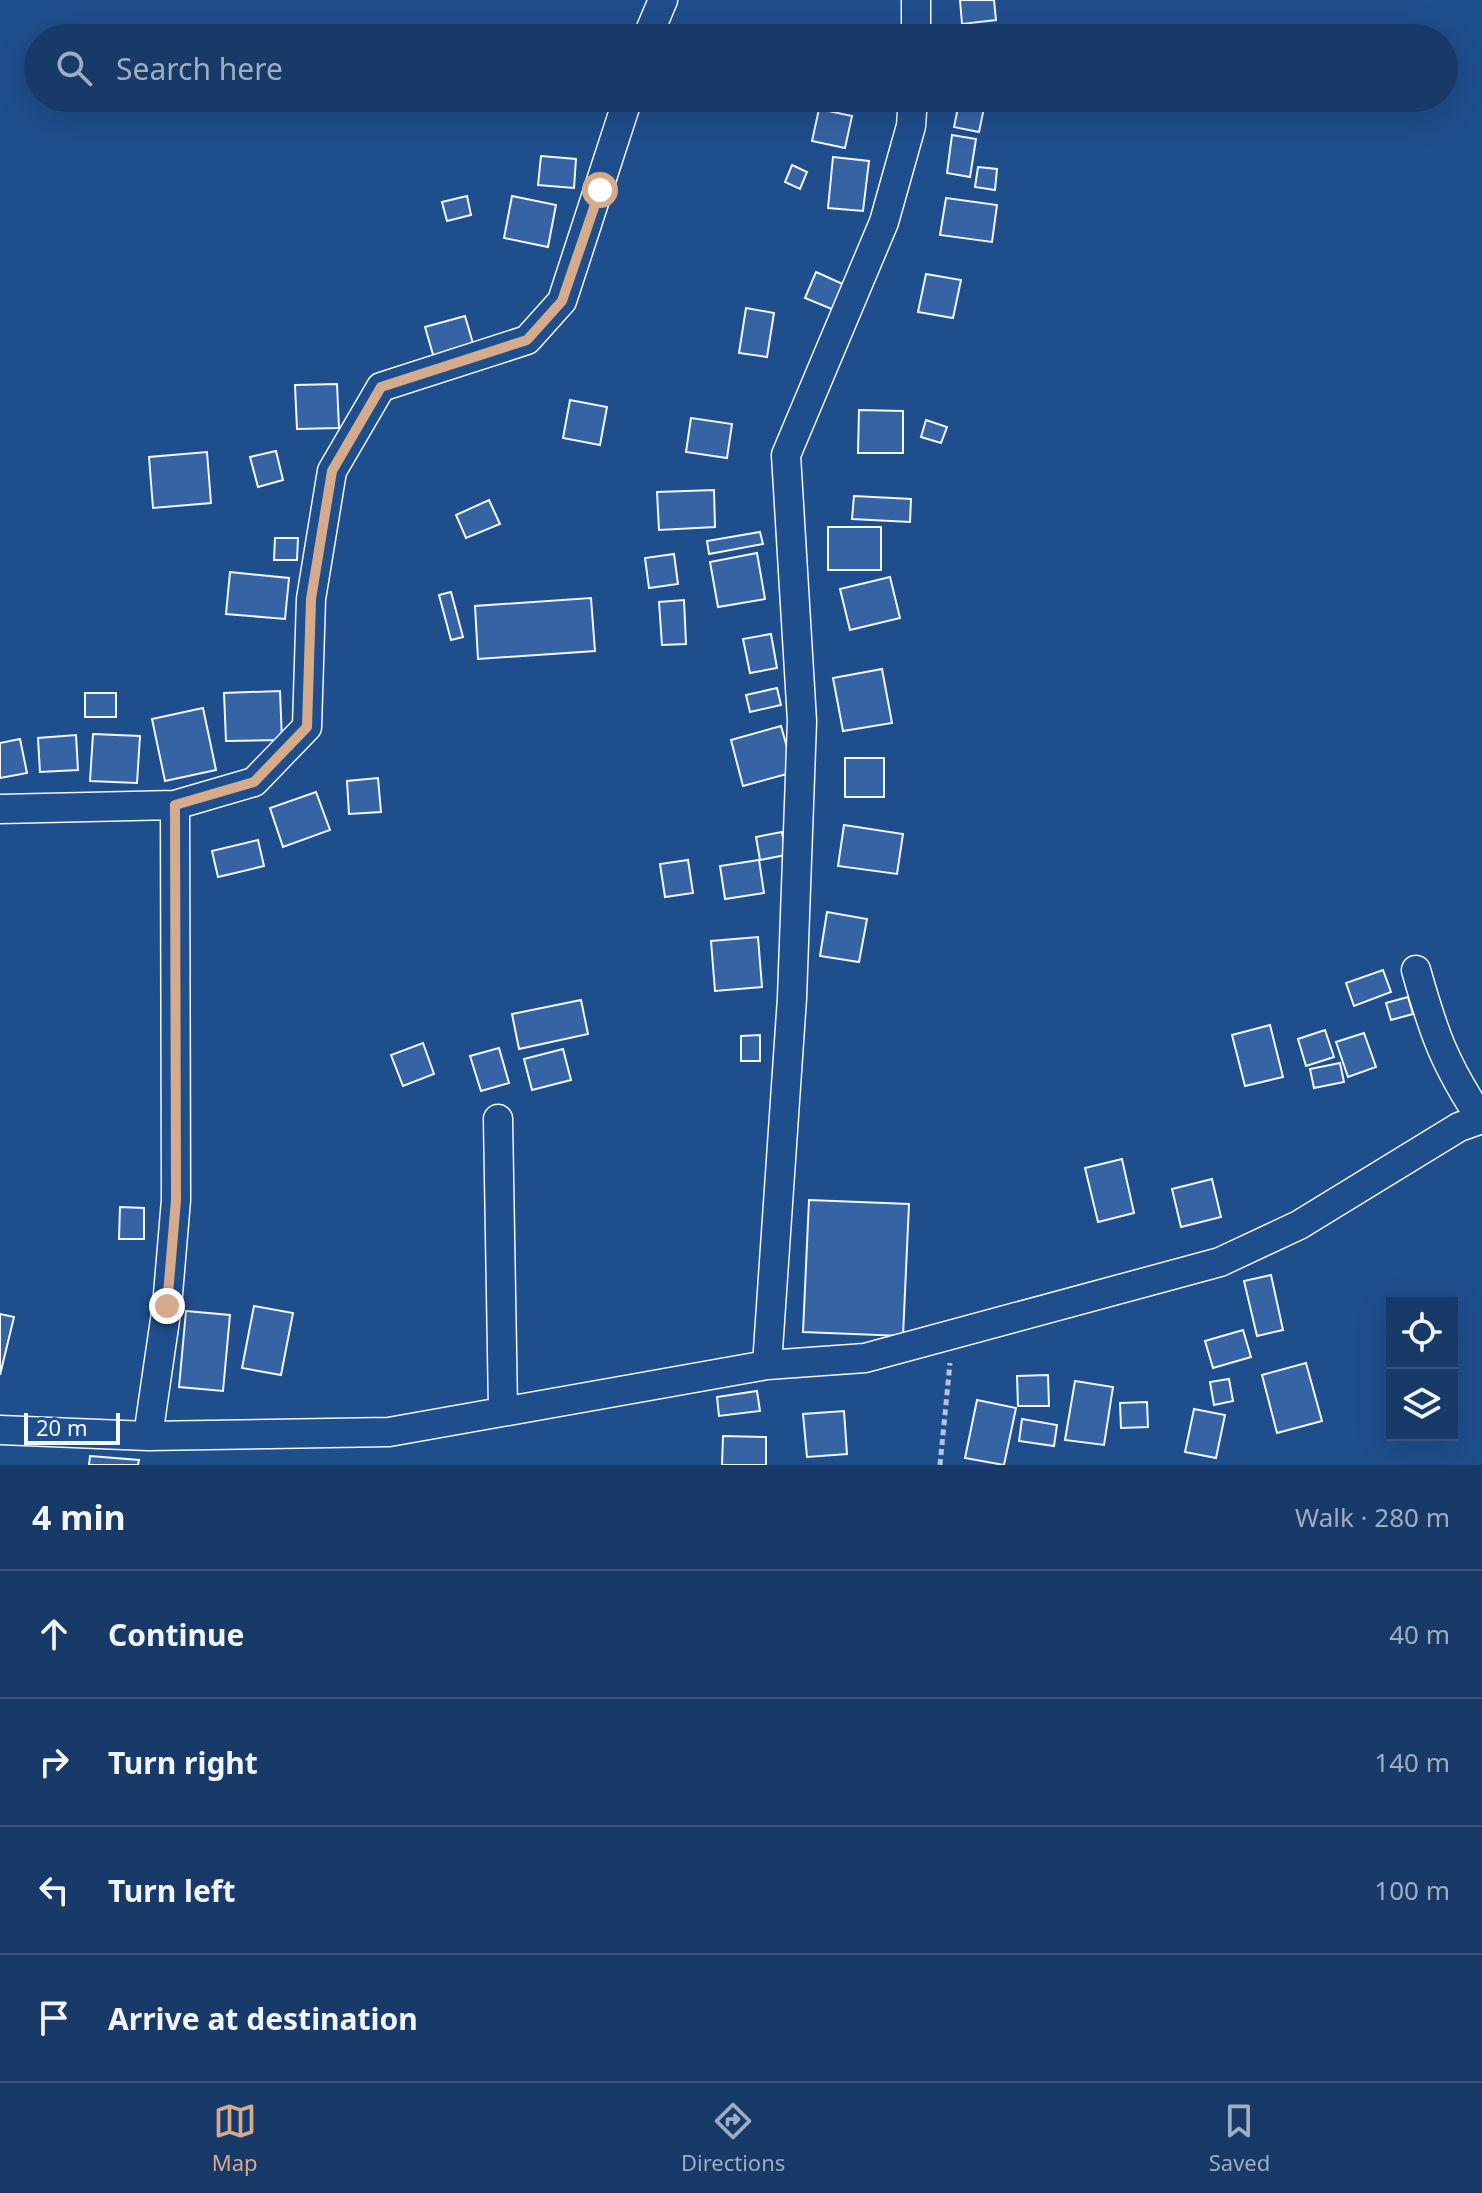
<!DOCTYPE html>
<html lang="en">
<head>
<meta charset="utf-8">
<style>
	:root { --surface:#173a69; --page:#244571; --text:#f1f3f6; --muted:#9eadc0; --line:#36547d; --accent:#d6ab8b }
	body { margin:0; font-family:"Noto Sans",sans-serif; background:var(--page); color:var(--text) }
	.controls { position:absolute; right:24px; bottom:24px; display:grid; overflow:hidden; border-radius:0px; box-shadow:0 8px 32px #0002 }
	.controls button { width:72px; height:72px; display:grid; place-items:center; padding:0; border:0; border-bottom:2px solid var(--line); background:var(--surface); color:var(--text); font:40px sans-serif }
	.scale { position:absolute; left:24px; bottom:20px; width:96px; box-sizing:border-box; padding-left:8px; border:4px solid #f2f6ff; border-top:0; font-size:22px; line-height:28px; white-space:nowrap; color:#f2f6ff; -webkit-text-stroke:6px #1f4e8c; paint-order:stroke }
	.stop { position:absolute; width:24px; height:24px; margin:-18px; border:6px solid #d6ab8b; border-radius:50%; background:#fff }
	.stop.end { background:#d6ab8b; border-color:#fff; box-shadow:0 2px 8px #0008 }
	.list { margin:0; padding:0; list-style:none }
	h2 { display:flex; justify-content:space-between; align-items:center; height:104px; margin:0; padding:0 32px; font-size:34px }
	h2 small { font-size:26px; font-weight:400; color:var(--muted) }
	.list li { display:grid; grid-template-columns:52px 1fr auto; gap:24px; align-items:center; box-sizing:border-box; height:128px; padding:0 32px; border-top:2px solid var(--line) }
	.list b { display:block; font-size:30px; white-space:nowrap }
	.list em { font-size:26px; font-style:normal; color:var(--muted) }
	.icon { flex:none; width:44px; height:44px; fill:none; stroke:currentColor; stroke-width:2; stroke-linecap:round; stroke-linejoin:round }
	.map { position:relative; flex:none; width:1482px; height:1465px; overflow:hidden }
	.search { position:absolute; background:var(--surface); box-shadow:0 8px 32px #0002; left:24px; right:24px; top:24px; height:88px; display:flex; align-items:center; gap:20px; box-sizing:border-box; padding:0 28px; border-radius:44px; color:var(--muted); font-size:30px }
	.sheet { height:616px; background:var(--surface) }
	nav { display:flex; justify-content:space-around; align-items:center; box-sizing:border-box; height:112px; border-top:2px solid var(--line); background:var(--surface); font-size:22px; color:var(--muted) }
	nav a { display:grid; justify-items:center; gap:4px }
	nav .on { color:var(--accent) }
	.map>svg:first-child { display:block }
	.building { fill:#3563a3; stroke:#f2f6ff; stroke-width:2 }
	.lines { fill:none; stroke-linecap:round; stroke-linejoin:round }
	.minor-casing { stroke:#f2f6ff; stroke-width:31 }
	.path { stroke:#b3c4dc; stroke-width:5; stroke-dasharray:6 4; stroke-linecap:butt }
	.minor { stroke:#1f4e8c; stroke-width:28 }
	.route { stroke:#d6ab8b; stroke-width:10 }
</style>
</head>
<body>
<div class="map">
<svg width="1482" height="1465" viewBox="0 0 1482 1465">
	<rect width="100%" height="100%" fill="#1f4e8c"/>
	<path class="building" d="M960 0H994L996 20 962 24Z
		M987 26 988 38H961L960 28Z
		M509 98H544L540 109Z
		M960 98H986L979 132 954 127Z
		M819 109 852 116 845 148 812 141Z
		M952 135 976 139 970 177 947 173Z
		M541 156 576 159 574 188 538 185Z
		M833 157 869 161 863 211 828 208Z
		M792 165 807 172 800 189 785 182Z
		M978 167 997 169 995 190 975 187Z
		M467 196 471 215 447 221 442 202Z
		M512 196 556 205 548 247 504 238Z
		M946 198 997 205 992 242 940 235Z
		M816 272 845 285 834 310 805 298Z
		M926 274 961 280 953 318 918 312Z
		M746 308 774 313 767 357 739 353Z
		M465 316 474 347 434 358 425 327Z
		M337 384 339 428 297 429 295 385Z
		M570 400 607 407 600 445 563 438Z
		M859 410 903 411V453H858Z
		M691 418 732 424 727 458 686 452Z
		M926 420 947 427 941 443 921 437Z
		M276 451 283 480 258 487 250 457Z
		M207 452 211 503 153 508 149 457Z
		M714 490 715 527 659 530 657 492Z
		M854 496 911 499 910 522 852 519Z
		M489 500 500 524 466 538 456 515Z
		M828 527H881V570H828Z
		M760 532 763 544 709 554 707 541Z
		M275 538H298L297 560H274Z
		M757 553 765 599 718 607 710 562Z
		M674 554 678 584 649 588 645 558Z
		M230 572 289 578 285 619 226 614Z
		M890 577 900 618 850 630 840 589Z
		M451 592 463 637 451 640 439 595Z
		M591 598 595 651 478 659 475 606Z
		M684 600 686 644 662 645 659 602Z
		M771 634 777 668 750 673 743 639Z
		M882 669 892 723 843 731 833 678Z
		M777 688 781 705 750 712 746 695Z
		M280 691 282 740 226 741 224 693Z
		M85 693H116V717H85Z
		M203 708 216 770 165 781 152 719Z
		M781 726 794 772 743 786 731 740Z
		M93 734 140 736 137 783 90 781Z
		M76 735 78 770 40 772 38 738Z
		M20 739 27 773 0 778V743Z
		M845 758H884V797H845Z
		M378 778 381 812 349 814 347 781Z
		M316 792 330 830 283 847 270 808Z
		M844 825 903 834 897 874 838 866Z
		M782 832 786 855 760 860 756 837Z
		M258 840 264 866 218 877 212 851Z
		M688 860 693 893 665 897 660 864Z
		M759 860 764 893 725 899 720 866Z
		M827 912 867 919 859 962 820 956Z
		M758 937 762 987 715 991 711 941Z
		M1383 970 1391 992 1354 1006 1346 983Z
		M1408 997 1413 1014 1391 1020 1386 1003Z
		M581 1000 588 1034 519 1049 512 1014Z
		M1270 1025 1283 1077 1245 1086 1232 1035Z
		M1325 1030 1334 1057 1306 1066 1298 1039Z
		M1364 1033 1376 1067 1348 1077 1336 1042Z
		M760 1035V1061H741V1036Z
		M423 1043 434 1074 403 1086 391 1055Z
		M499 1048 509 1083 481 1091 470 1056Z
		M563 1049 571 1080 532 1090 524 1059Z
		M1340 1063 1344 1082 1314 1088 1310 1069Z
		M1122 1159 1134 1213 1098 1222 1085 1168Z
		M1212 1179 1221 1217 1181 1227 1172 1189Z
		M809 1200 909 1204 903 1336 803 1332Z
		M120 1207 144 1208V1239H119Z
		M1271 1275 1283 1330 1257 1336 1244 1281Z
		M254 1306 293 1313 281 1375 242 1368Z
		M186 1311 230 1315 223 1391 179 1387Z
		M0 1314 14 1317 0 1375Z
		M1243 1330 1251 1357 1213 1368 1205 1341Z
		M1306 1363 1322 1421 1277 1433 1262 1375Z
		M1048 1375 1049 1406H1018L1017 1376Z
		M1229 1379 1233 1401 1214 1405 1210 1382Z
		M1075 1381 1113 1387 1104 1445 1065 1440Z
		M757 1391 760 1411 719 1416 717 1397Z
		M977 1400 1016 1408 1004 1465 965 1458Z
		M1147 1402 1148 1427 1121 1428 1120 1403Z
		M1194 1409 1225 1415 1216 1458 1185 1452Z
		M844 1411 847 1454 807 1457 803 1414Z
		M1022 1419 1057 1425 1054 1446 1019 1441Z
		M723 1436 766 1437V1465H722Z
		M90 1456 139 1460 138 1465H89Z"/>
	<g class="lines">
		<defs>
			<path id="minor" d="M647 38 663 0
				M916 38V0
				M0 809 175 805 254 782 307 727 311 599 332 471 381 387 527 340 562 301 628 98
				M1416 970C1434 1034 1444 1063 1481 1119
				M498 1119 503 1409
				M767 1365 792 998 802 721 786 455 884 222 911 126 913 98
				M0 1430 148 1436 389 1432 767 1365 865 1358 1220 1262 1299 1225 1459 1127 1482 1119
				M148 1436 167 1306 176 1200 175 805"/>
		</defs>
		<use href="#minor" class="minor-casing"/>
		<path class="path" d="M940 1465 950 1363"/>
		<use href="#minor" class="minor"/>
	</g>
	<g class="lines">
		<path class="route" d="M167 1306 176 1200 175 805 254 782 307 727 311 599 332 471 381 387 527 340 562 301 600 190"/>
	</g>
</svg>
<div class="controls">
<button><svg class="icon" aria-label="locate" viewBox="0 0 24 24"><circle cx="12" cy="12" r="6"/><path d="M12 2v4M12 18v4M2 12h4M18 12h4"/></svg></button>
<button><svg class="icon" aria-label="layers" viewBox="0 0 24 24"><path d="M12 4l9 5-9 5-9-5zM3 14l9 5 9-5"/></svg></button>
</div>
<div class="scale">20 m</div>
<div class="stop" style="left:600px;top:190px"></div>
<div class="stop end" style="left:167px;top:1306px"></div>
<div class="search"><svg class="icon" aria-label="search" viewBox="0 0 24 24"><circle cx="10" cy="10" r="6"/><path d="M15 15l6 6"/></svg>Search here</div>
</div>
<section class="sheet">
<h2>4 min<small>Walk · 280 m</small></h2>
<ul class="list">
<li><svg class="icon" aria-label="ahead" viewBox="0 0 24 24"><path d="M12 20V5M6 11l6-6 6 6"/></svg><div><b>Continue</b></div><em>40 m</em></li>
<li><svg class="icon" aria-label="right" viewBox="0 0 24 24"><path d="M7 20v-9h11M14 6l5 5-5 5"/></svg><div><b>Turn right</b></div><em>140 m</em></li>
<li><svg class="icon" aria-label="left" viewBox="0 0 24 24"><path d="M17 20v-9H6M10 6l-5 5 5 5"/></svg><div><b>Turn left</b></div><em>100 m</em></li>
<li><svg class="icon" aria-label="arrive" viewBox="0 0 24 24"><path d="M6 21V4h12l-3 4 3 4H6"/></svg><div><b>Arrive at destination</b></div></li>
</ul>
</section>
<nav>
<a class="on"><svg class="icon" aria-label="map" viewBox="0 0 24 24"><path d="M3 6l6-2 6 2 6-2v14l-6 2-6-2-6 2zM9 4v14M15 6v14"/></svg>Map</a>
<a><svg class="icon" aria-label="directions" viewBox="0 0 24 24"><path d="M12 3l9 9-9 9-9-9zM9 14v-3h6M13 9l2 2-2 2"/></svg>Directions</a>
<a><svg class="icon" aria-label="saved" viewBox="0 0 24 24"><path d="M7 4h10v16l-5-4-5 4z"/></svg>Saved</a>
</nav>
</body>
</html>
